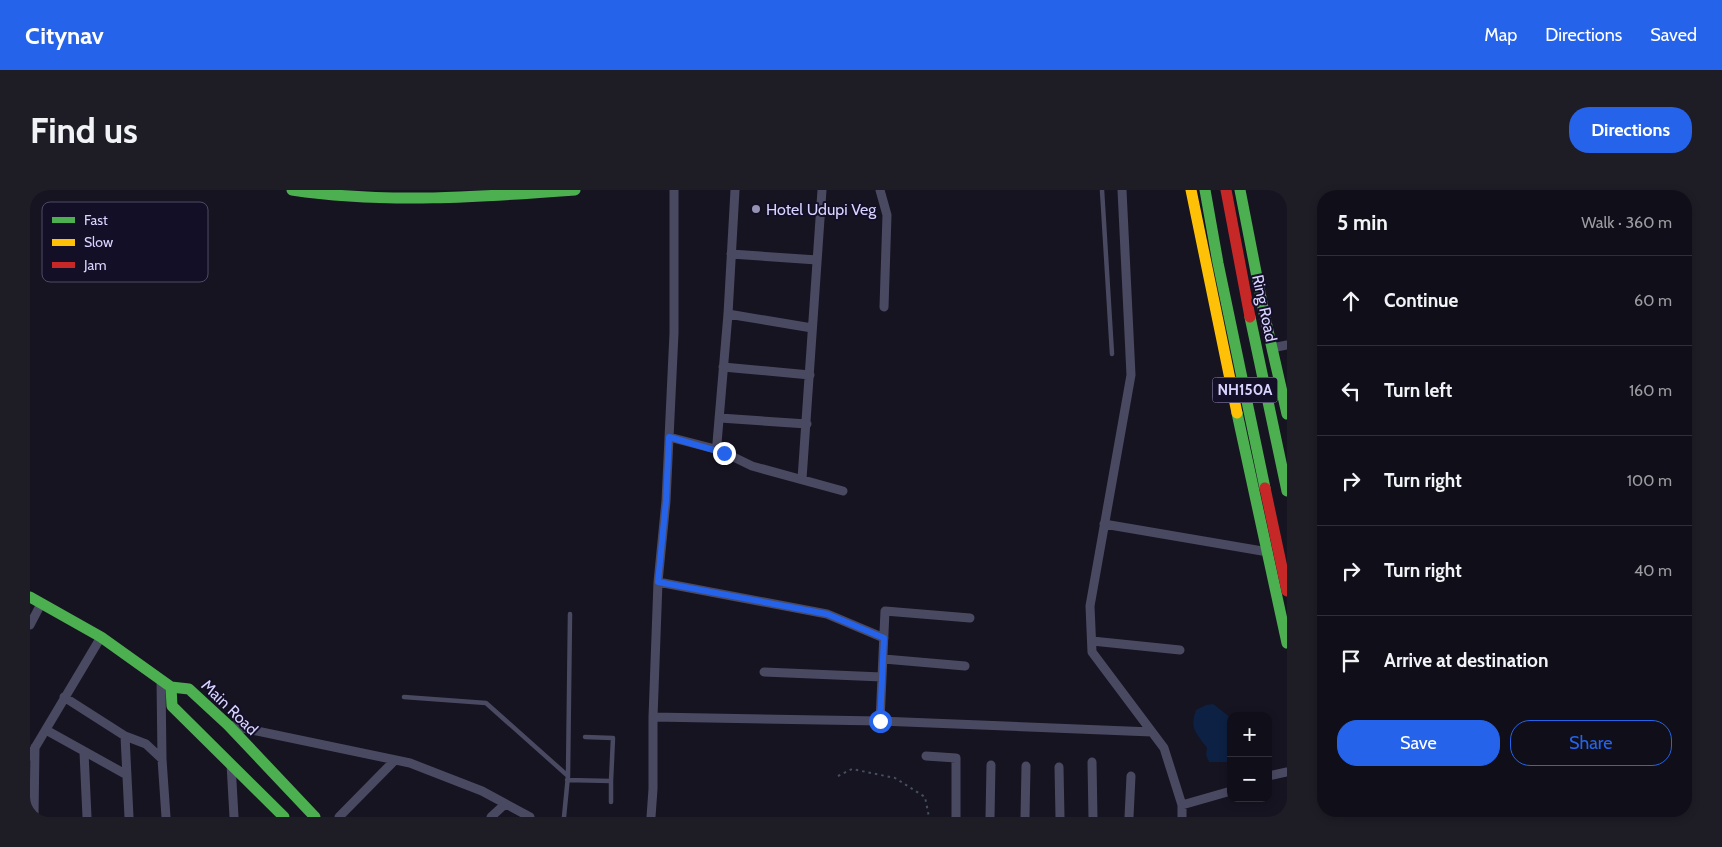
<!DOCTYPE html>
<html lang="en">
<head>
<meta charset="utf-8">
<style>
	:root { --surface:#100f19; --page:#1e1d26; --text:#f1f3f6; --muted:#9c9ca2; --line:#302f38; --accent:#2563eb }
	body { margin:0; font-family:Cabin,sans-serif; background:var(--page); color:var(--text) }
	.controls { position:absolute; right:15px; bottom:15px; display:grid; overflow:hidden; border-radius:10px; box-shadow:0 2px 8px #0003 }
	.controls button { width:45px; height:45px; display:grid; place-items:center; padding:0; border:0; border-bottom:1px solid var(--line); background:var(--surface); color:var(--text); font:25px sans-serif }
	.stop { position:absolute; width:15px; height:15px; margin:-11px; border:4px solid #2563eb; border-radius:50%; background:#fff }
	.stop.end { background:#2563eb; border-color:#fff; box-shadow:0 1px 5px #0008 }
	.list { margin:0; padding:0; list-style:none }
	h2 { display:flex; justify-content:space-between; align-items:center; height:65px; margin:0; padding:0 20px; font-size:21px }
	h2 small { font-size:16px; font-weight:400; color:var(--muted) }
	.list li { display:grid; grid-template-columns:32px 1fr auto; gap:15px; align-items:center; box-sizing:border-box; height:90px; padding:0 20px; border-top:1px solid var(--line) }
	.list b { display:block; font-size:19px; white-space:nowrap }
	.list em { font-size:16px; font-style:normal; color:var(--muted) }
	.actions { display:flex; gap:10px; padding:15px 20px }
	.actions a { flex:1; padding:11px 0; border:1px solid var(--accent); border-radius:20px; text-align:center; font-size:18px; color:var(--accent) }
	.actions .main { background:var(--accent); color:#fff }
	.icon { flex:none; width:28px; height:28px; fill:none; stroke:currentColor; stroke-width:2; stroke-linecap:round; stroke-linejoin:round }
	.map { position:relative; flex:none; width:1257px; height:627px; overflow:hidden; border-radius:20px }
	header { display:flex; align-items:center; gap:30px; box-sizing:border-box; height:70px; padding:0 25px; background:var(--accent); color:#fff }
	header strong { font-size:24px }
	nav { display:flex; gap:28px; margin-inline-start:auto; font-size:18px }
	.intro { display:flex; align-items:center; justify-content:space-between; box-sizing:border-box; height:120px; padding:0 30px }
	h1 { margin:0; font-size:35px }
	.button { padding:12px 22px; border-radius:20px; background:var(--accent); color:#fff; font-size:18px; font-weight:700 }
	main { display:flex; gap:30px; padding:0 30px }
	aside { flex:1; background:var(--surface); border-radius:20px; box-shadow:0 2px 8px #0003 }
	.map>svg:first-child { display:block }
	.water { fill:#0d2144 }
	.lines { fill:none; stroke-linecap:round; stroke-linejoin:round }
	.path { stroke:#44505f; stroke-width:2; stroke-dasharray:2.5 4; stroke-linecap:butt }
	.lane { stroke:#4a4962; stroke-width:4.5 }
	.street { stroke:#4a4962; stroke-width:9 }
	.fast { stroke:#4caf50; stroke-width:11 }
	.slow { stroke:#ffc107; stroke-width:11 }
	.jam { stroke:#c62828; stroke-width:11 }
	.route { stroke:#2563eb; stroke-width:6 }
	.poi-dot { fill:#9591b1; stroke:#130f26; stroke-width:2 }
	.labels { text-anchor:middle; stroke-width:4; stroke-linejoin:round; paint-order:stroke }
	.shield { fill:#130f26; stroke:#9e99be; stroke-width:1 }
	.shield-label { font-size:15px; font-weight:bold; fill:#d9d4ff }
	.poi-label { font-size:16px; fill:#d9d4ff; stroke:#130f26; text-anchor:start }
	.street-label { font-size:16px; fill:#d9d4ff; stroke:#130f26 }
	.key { fill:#130f26; stroke:#4e4a67; stroke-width:1 }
	.key-label { font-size:14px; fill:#d9d4ff }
</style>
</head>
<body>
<header>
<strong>Citynav</strong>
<nav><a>Map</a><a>Directions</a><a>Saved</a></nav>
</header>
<div class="intro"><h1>Find us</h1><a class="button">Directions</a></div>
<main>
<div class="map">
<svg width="1257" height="627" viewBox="0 0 1257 627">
	<rect width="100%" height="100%" fill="#161421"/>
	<path class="water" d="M1183 514 1201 528V572H1179L1176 565 1177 558C1167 543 1159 540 1166 520L1176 515Z"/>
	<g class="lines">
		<path class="path" d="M808 586 822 579 865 588 895 607 899 627"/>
		<path class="lane" d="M1072 0 1082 164
			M374 507 456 513 538 586
			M537 590 581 591 583 548 555 547
			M581 591V612
			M534 627 538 586 540 424"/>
		<path class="street" d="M705 0 698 124 687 253 689 260 722 276 813 301
			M850 0 857 25 854 117
			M1092 0 1101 185 1060 416 1062 462 1134 558 1152 615V627
			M701 64 787 70
			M698 124 782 138
			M1242 158 1257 155
			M693 177 780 185
			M690 228 777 234
			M639 247 689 260
			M772 289 792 0
			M1074 334 1238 362
			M628 392 797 424 854 448
			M0 435 11 414
			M1062 451 1150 460
			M854 469 935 476
			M734 482 852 487
			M131 490 132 569 136 627
			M34 507 95 546 116 554 132 569
			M623 527 850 531 1122 542
			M850 531 855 421 940 428
			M198 535 380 573 452 601 500 627
			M16 540 97 585
			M95 546 99 627
			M54 562 57 627
			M0 566 71 447
			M896 566 926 568V627
			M1062 572 1063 627
			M201 574 204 627
			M1029 577 1030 627
			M1238 586 1257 582
			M1152 615 1201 601
			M4 627 5 557
			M309 627 365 570
			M461 627 475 614
			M621 627 623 599V527L628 392 636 311 644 143V0
			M960 627 961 575
			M995 627 996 576
			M1099 627 1101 586"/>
		<path class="fast" d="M262 0C355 14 451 7 545 0
			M1175 0 1188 73 1235 298
			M1210 0 1234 123 1257 224
			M1220 127 1257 301
			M1207 223 1257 453
			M0 407 71 447 141 497 159 499 198 535 285 627
			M141 497 142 516 254 627"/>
		<path class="slow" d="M1161 0 1207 223"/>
		<path class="jam" d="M1196 0 1220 127
			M1235 298 1257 401"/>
	</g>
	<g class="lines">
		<path class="route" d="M694 263 639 247 636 311 628 392 797 424 854 448 850 531"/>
	</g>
	<circle class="poi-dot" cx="726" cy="19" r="5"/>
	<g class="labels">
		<rect class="shield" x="1182.5" y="187.5" width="65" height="25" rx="4"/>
		<g class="shield-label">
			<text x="1215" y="205">NH150A</text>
		</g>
		<g class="poi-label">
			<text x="736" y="25">Hotel Udupi Veg</text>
		</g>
		<g class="street-label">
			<text transform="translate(1235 118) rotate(78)" y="6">Ring Road</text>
			<text transform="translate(200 517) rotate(44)" y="6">Main Road</text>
		</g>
	</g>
	<rect x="12" y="12" width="166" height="80" rx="8" class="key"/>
	<rect x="22" y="27" width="23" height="6" fill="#4caf50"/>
	<rect x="22" y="49" width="23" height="7" fill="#ffc107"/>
	<rect x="22" y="72" width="23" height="6" fill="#c62828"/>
	<g class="key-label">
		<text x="54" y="35">Fast</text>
		<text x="54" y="57">Slow</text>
		<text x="54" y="80">Jam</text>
	</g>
</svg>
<div class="controls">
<button>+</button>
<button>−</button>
</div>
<div class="stop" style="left:850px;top:531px"></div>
<div class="stop end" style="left:694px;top:263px"></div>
</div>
<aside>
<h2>5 min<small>Walk · 360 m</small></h2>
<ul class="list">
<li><svg class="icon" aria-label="ahead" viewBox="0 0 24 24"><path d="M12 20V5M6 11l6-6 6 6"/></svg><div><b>Continue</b></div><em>60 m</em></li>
<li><svg class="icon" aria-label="left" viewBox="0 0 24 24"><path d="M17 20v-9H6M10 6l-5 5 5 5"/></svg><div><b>Turn left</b></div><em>160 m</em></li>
<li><svg class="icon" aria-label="right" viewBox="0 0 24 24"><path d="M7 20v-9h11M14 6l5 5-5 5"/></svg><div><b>Turn right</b></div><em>100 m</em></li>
<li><svg class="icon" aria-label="right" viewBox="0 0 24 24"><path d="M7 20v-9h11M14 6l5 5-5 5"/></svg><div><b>Turn right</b></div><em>40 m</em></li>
<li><svg class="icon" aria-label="arrive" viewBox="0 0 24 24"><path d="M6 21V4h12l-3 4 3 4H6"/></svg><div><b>Arrive at destination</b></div></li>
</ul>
<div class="actions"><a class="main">Save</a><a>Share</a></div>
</aside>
</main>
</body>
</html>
